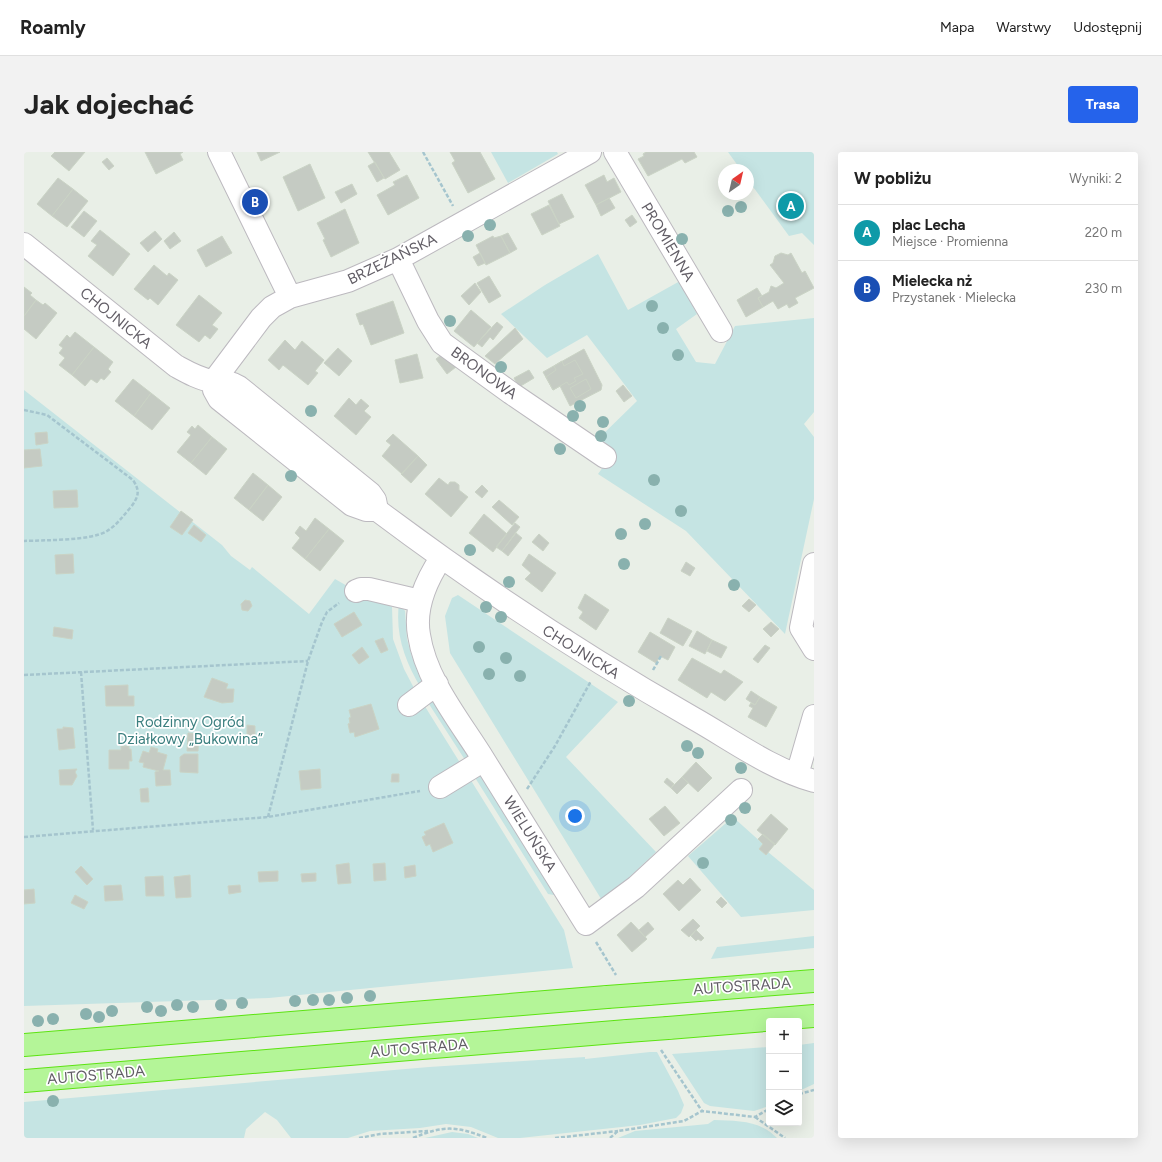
<!DOCTYPE html>
<html lang="pl">
<head>
<meta charset="utf-8">
<style>
	:root { --surface:#fff; --page:#f2f2f2; --text:#222; --muted:#767676; --line:#e0e0e0; --accent:#2563eb }
	body { margin:0; font-family:Figtree,sans-serif; background:var(--page); color:var(--text) }
	.controls { position:absolute; right:12px; bottom:12px; display:grid; overflow:hidden; border-radius:4px; box-shadow:0 4px 16px #0002 }
	.controls button { width:36px; height:36px; display:grid; place-items:center; padding:0; border:0; border-bottom:1px solid var(--line); background:var(--surface); color:var(--text); font:20px sans-serif }
	.compass { position:absolute; left:694px; top:12px; width:36px; height:36px; border-radius:50%; background:var(--surface); box-shadow:0 4px 16px #0002; rotate:34deg }
	.you { position:absolute; left:551px; top:664px; width:14px; height:14px; margin:-10px; border:3px solid #fff; border-radius:50%; background:#1a73e8; box-shadow:0 0 0 6px #1a73e833 }
	.badge { display:grid; place-items:center; width:26px; height:26px; border-radius:50%; background:var(--accent); color:#fff; font-size:13px; font-weight:700 }
	.pin { position:absolute; translate:-50% -50%; border:2px solid #fff; box-shadow:0 1px 4px #0006 }
	.list { margin:0; padding:0; list-style:none }
	h2 { display:flex; justify-content:space-between; align-items:center; height:52px; margin:0; padding:0 16px; font-size:17px }
	h2 small { font-size:13px; font-weight:400; color:var(--muted) }
	.list li { display:grid; grid-template-columns:26px 1fr auto; gap:12px; align-items:center; box-sizing:border-box; height:56px; padding:0 16px; border-top:1px solid var(--line) }
	.list b { display:block; font-size:15px; white-space:nowrap }
	.list p { margin:0; font-size:13px; white-space:nowrap; color:var(--muted) }
	.list em { font-size:13px; font-style:normal; color:var(--muted) }
	.icon { flex:none; width:22px; height:22px; fill:none; stroke:currentColor; stroke-width:2; stroke-linecap:round; stroke-linejoin:round }
	.map { position:relative; flex:none; width:790px; height:986px; overflow:hidden; border-radius:4px }
	header { display:flex; align-items:center; gap:24px; box-sizing:border-box; height:56px; padding:0 20px; background:var(--surface); border-bottom:1px solid var(--line) }
	header strong { font-size:19px }
	nav { display:flex; gap:22px; margin-inline-start:auto; font-size:14px }
	.intro { display:flex; align-items:center; justify-content:space-between; box-sizing:border-box; height:96px; padding:0 24px }
	h1 { margin:0; font-size:28px }
	.button { padding:10px 18px; border-radius:4px; background:var(--accent); color:#fff; font-size:14px; font-weight:700 }
	main { display:flex; gap:24px; padding:0 24px }
	aside { flex:1; background:var(--surface); border-radius:4px; box-shadow:0 4px 16px #0002 }
	.map>svg:first-child { display:block }
	.green { fill:#c5e4e3 }
	.building { fill:#c5cbc3; stroke:#cad3c5 }
	.lines { fill:none; stroke-linecap:round; stroke-linejoin:round }
	.minor-casing { stroke:#bcb9bf; stroke-width:24 }
	.highway-casing { stroke:#5de312; stroke-width:24 }
	.path { stroke:#a5c5ce; stroke-width:2.5; stroke-dasharray:4 2; stroke-linecap:butt }
	.minor { stroke:#fff; stroke-width:22 }
	.highway { stroke:#b4f598; stroke-width:22 }
	.highway-bridge-casing { stroke:#5de312; stroke-width:24; stroke-linecap:butt }
	.highway-bridge { stroke:#b4f598; stroke-width:22 }
	.tree { fill:#89b1ae }
	.labels { text-anchor:middle; stroke-width:3.5; stroke-linejoin:round; paint-order:stroke }
	.street-label { font-size:15px; fill:#625e66; stroke:#fff }
	.park-label { font-size:15px; fill:#3b7f7f; stroke:#fff }
</style>
</head>
<body>
<header>
<strong>Roamly</strong>
<nav><a>Mapa</a><a>Warstwy</a><a>Udostępnij</a></nav>
</header>
<div class="intro"><h1>Jak dojechać</h1><a class="button">Trasa</a></div>
<main>
<div class="map">
<svg width="790" height="986" viewBox="0 0 790 986">
	<rect width="100%" height="100%" fill="#e9efe7"/>
	<path class="green" d="M467 0H533L534 2 484 31Z
		M704 0H790V93L778 81 765 84 724 28V18H717Z
		M574 102 604 158 656 129 673 162 652 177 672 210 691 212 711 174 790 166V260L780 272 790 285V347L761 482 662 379 574 322 590 300 573 288 613 249 563 183 523 206 477 162 521 133Z
		M0 238 198 393 207 404 226 418 228 415 285 462 311 427 332 439 368 455 369 487 380 517 392 540 540 778 549 816 245 846 0 854Z
		M434 443 594 550 542 605 632 700 579 750 426 501 421 464 428 446Z
		M375 451 381 459 383 487 388 505 401 530 397 536C381 509 371 483 375 451Z
		M412 548 447 605 443 611 403 549Z
		M457 622 532 741 530 743 524 742 450 624Z
		M709 665 739 692 735 697 742 703 744 700 790 738V758L717 765 664 704Z
		M790 784V796L687 807 693 795Z
		M790 891V932L775 939V893Z
		M745 895V954L730 959 686 954 680 951 648 902Z
		M626 900H633L654 939 660 953 657 961 652 966 616 973 496 986H474L447 975 422 972 396 976 346 979 324 986H267L253 968 241 960 222 977 220 986H0V950L405 915 561 905V907Z
		M690 968C713 969 736 968 753 986H594L611 979 684 972Z
		M428 980 444 982 454 986H401Z"/>
	<path class="building" d="M31 0H61L45 19 27 4Z
		M121 0H159L156 2 159 8 132 22Z
		M233 0H256L237 9Z
		M344 0H365L376 18 361 27Z
		M426 0H456L471 27 444 41 428 11 431 9Z
		M622 0H670L673 5 661 11 658 7 624 24 614 7 620 4 619 2Z
		M83 6 90 14 85 18 78 10Z
		M351 10 360 26 353 30 344 14Z
		M286 12 301 46 274 59 259 25Z
		M383 23 395 46 364 63 353 43 371 33 369 30Z
		M580 23 583 30 590 26 597 40 572 53 561 33Z
		M34 26 49 37 28 64 13 52Z
		M328 32 333 42 317 51 311 40Z
		M49 37 64 49 43 75 28 64Z
		M538 42 550 65 535 72 524 49Z
		M585 46 591 56 577 64 572 53Z
		M525 53 536 74 518 83 507 62Z
		M321 57 335 91 307 105 299 88 301 87 293 71Z
		M60 59 73 69 60 85 47 75Z
		M608 63 613 70 606 75 601 68Z
		M76 78 106 102 89 124 64 104 73 93 67 89Z
		M131 79 138 87 124 100 116 91Z
		M150 80 157 89 146 97 140 89Z
		M484 81 493 97 486 101 477 84Z
		M198 84 208 101 182 115 173 98Z
		M469 84 470 86 477 84 486 101 462 113 452 93Z
		M456 101 461 111 454 114 449 105Z
		M757 101 764 103 767 101 778 121 781 119 790 136 771 146 774 151 765 156 763 152 754 157 749 149 739 155 734 146 745 140 747 134 752 136 760 131 746 113 749 111 751 104Z
		M130 113 143 124 145 121 154 128 134 153 126 146 124 148 110 137Z
		M465 124 477 144 465 151 453 131Z
		M451 131 457 140 445 153 437 144Z
		M0 135 8 141 6 143 12 148 0 164Z
		M733 136 738 144 734 146 739 155 722 165 713 148Z
		M175 143 198 161 188 173 194 177 186 187 181 183 175 190 152 173Z
		M12 148 19 153 21 151 33 161 12 187 0 177V164Z
		M369 149 380 181 347 193 339 172 336 173 332 162Z
		M447 158 467 175 450 195 430 179Z
		M473 170 479 175 469 188 466 185 458 195 453 191Z
		M491 176 499 187 471 212 461 204Z
		M51 180 70 195 48 223 35 213 41 206 35 201 39 196 35 193 43 183 46 186Z
		M261 188 271 198 278 189 300 208 291 219 294 221 284 233 259 213 255 218 244 208Z
		M70 195 89 210 84 217 87 220 80 228 77 226 73 231 67 227 61 234 48 223Z
		M314 196 328 209 315 224 300 211Z
		M560 197 578 233 577 238 546 254 536 234 529 238 519 220Z
		M421 200 432 215 423 222 412 207Z
		M393 202 399 226 376 231 371 208Z
		M551 208 559 222 550 226 552 229 545 233 543 230 529 238 522 225 532 218 530 214 538 209 540 214Z
		M505 218 510 226 495 235 490 226Z
		M109 227 127 241 110 264 91 249Z
		M562 227 567 237 552 246 546 236Z
		M599 233 608 244 600 250 592 239Z
		M127 241 146 256 128 278 110 264Z
		M325 246 332 253 337 247 345 254 340 259 347 265 332 283 310 264Z
		M174 273 188 285 167 311 153 300 167 283 163 280 168 274 171 277Z
		M23 280 24 291 12 293 11 281Z
		M369 282 394 304 378 322 358 304 367 293 362 289Z
		M188 285 203 297 182 323 167 311Z
		M16 297 18 314 0 316V298Z
		M394 304 403 313 387 331 377 322Z
		M229 321 244 333 225 358 210 346Z
		M415 326 424 333 426 330H431L435 333V338L444 345 427 365 401 342Z
		M244 333 258 345 239 369 225 358Z
		M458 333 464 339 458 346 451 340Z
		M53 338 54 355 30 356 29 339Z
		M475 348 495 365 488 373 468 355Z
		M157 359 169 368 158 383 146 375Z
		M460 362 483 382 469 400 445 381Z
		M291 366 305 377 281 407 268 396 276 386 271 381 276 374 282 379Z
		M491 371 496 375 478 399 472 395Z
		M170 373 182 383 177 390 164 381Z
		M305 377 320 389 296 419 281 407Z
		M492 381 498 386 484 404 478 399Z
		M515 382 525 391 519 399 508 390Z
		M49 402 50 421 32 422 31 403Z
		M505 402 532 421 518 440 501 427 507 421 498 413Z
		M662 410 671 416 666 424 657 419Z
		M561 442 585 458 572 478 555 466 559 460 554 456Z
		M725 447 732 453 725 460 718 454Z
		M221 448 226 449 228 454 224 459 218 458 217 452Z
		M330 460 338 473 318 485 310 472Z
		M644 466 668 479 659 494 636 481Z
		M747 470 755 477 747 485 739 477Z
		M30 475 49 478 48 487 29 484Z
		M673 479 688 488 681 502 665 494Z
		M626 480 651 495 644 508 636 504 632 511 614 500Z
		M359 486 364 498 357 501 351 489Z
		M688 488 703 495 697 506 683 499Z
		M741 493 746 496 734 511 729 507Z
		M338 495 345 505 335 512 328 503Z
		M668 506 697 522 700 518 719 530 701 549 687 540 683 546 654 528Z
		M188 526 204 532 202 537H210L209 550 198 551 180 545Z
		M104 533V544H110V554H82L81 534Z
		M727 539 736 545 731 553 722 547Z
		M736 545 753 555 742 575 724 565 729 556 725 554 727 551 731 553Z
		M347 552 355 577 331 585 330 580 326 581 324 572 326 571 325 566 327 565 325 558Z
		M223 573 231 574V587H223Z
		M39 575 49 576 51 596 35 598 33 577H39Z
		M164 581 175 582 174 599H163Z
		M97 594H105V597H107L108 609H105V617H85V598H97Z
		M127 595 134 597 133 600 143 603 139 618H146L147 633 132 634 131 620 135 619 119 615 120 611 115 610 119 599 125 601Z
		M160 602H174V621L156 620V605Z
		M672 610 688 626 674 640 658 625Z
		M53 617 51 620 53 624 48 633H36L35 618Z
		M296 617 297 636 277 638 275 619Z
		M368 622H375V630H367Z
		M658 625 664 631 653 642 647 636Z
		M643 626 650 632 647 636 640 630Z
		M124 636 125 650H117L116 637Z
		M641 654 656 671 640 684 625 667Z
		M747 662 764 677 751 693 733 678Z
		M420 671 429 691 409 700 406 692 402 694 398 685 402 683 400 680Z
		M739 682 751 692 742 703 735 697 739 692 734 687Z
		M325 711 327 731 314 732 312 713Z
		M361 711 362 728 350 729 349 712Z
		M391 713 392 724 381 726 380 715Z
		M57 714 69 727 63 733 51 720Z
		M254 719V729L235 730 234 720Z
		M292 721V729L278 730 277 722Z
		M166 723 167 745 152 746 150 725Z
		M139 724 140 744H122L121 725Z
		M666 726 677 738 655 759 639 742 654 728 659 733Z
		M97 733 99 748 81 749 80 734Z
		M216 733 217 740 205 742 204 734Z
		M10 737 11 751 0 752V738Z
		M51 743 64 750 60 757 47 751Z
		M697 745 703 751 698 756 692 750Z
		M669 767 676 774 665 785 657 778Z
		M607 770 623 787 608 800 593 783Z
		M624 770 630 777 621 785 615 778Z
		M672 778 680 786 677 789 674 787 672 789 667 784Z"/>
	<g class="lines">
		<defs>
			<path id="minor" d="M195 0 266 145
				M591 0 697 179
				M0 92 152 214C163 220 175 227 188 229 201 232 201 227 215 235L346 341 351 348 353 358
				M374 107 404 169 418 191 487 241 581 305
				M189 230 190 238 195 247 328 353 342 358H353C454 434 559 503 669 566 708 588 747 617 790 629
				M189 230 237 166 248 155 266 145 324 129 374 107 566 0
				M417 406C402 429 390 455 395 483 402 529 436 569 460 608 494 662 528 717 562 772L612 735 717 638
				M790 412 777 476 790 497
				M332 439 337 437H345L396 449
				M385 553 413 532
				M773 623 790 564
				M416 635 460 608"/>
			<path id="highway" d="M624 842 790 829
				M644 876 790 864
				M0 893 583 845
				M0 929 603 879"/>
		</defs>
		<use href="#minor" class="minor-casing"/>
		<use href="#highway" class="highway-casing"/>
		<path class="path" d="M399 0 429 54
			M0 258 23 263 109 328C116 339 115 344 107 355 99 364 93 373 83 379 67 389 20 388 0 389
			M629 518 637 504
			M57 520 69 678
			M0 523 284 509
			M503 637 531 594 567 529
			M244 665 284 509 298 470 303 460 315 451
			M0 685 244 665 396 639
			M572 790 592 823
			M637 898 678 959
			M775 942 790 938
			M731 965 761 986
			M335 986 356 982 404 979
			M389 986C420 973 432 974 463 986
			M531 986 594 979
			M586 986 594 979 660 969 678 959 731 965 745 957"/>
		<use href="#minor" class="minor"/>
		<use href="#highway" class="highway"/>
		<defs>
			<path id="highway-bridge" d="M583 845 624 842
				M603 879 644 876"/>
		</defs>
		<use href="#highway-bridge" class="highway-bridge-casing"/>
		<use href="#highway-bridge" class="highway-bridge"/>
	</g>
	<g class="tree">
		<circle cx="717" cy="55" r="6"/>
		<circle cx="704" cy="59" r="6"/>
		<circle cx="466" cy="73" r="6"/>
		<circle cx="444" cy="84" r="6"/>
		<circle cx="658" cy="87" r="6"/>
		<circle cx="628" cy="154" r="6"/>
		<circle cx="426" cy="169" r="6"/>
		<circle cx="639" cy="176" r="6"/>
		<circle cx="654" cy="203" r="6"/>
		<circle cx="477" cy="215" r="6"/>
		<circle cx="556" cy="254" r="6"/>
		<circle cx="287" cy="259" r="6"/>
		<circle cx="549" cy="264" r="6"/>
		<circle cx="579" cy="270" r="6"/>
		<circle cx="577" cy="284" r="6"/>
		<circle cx="536" cy="297" r="6"/>
		<circle cx="267" cy="324" r="6"/>
		<circle cx="630" cy="328" r="6"/>
		<circle cx="657" cy="359" r="6"/>
		<circle cx="621" cy="372" r="6"/>
		<circle cx="597" cy="382" r="6"/>
		<circle cx="446" cy="398" r="6"/>
		<circle cx="600" cy="412" r="6"/>
		<circle cx="485" cy="430" r="6"/>
		<circle cx="710" cy="433" r="6"/>
		<circle cx="462" cy="455" r="6"/>
		<circle cx="477" cy="465" r="6"/>
		<circle cx="455" cy="495" r="6"/>
		<circle cx="482" cy="506" r="6"/>
		<circle cx="465" cy="522" r="6"/>
		<circle cx="496" cy="524" r="6"/>
		<circle cx="605" cy="549" r="6"/>
		<circle cx="663" cy="594" r="6"/>
		<circle cx="674" cy="601" r="6"/>
		<circle cx="717" cy="616" r="6"/>
		<circle cx="721" cy="656" r="6"/>
		<circle cx="707" cy="668" r="6"/>
		<circle cx="679" cy="711" r="6"/>
		<circle cx="346" cy="844" r="6"/>
		<circle cx="323" cy="846" r="6"/>
		<circle cx="289" cy="848" r="6"/>
		<circle cx="305" cy="848" r="6"/>
		<circle cx="271" cy="849" r="6"/>
		<circle cx="218" cy="851" r="6"/>
		<circle cx="153" cy="853" r="6"/>
		<circle cx="197" cy="853" r="6"/>
		<circle cx="123" cy="855" r="6"/>
		<circle cx="169" cy="855" r="6"/>
		<circle cx="88" cy="859" r="6"/>
		<circle cx="137" cy="859" r="6"/>
		<circle cx="62" cy="862" r="6"/>
		<circle cx="75" cy="865" r="6"/>
		<circle cx="29" cy="867" r="6"/>
		<circle cx="14" cy="869" r="6"/>
		<circle cx="29" cy="949" r="6"/>
	</g>
	<g class="labels">
		<g class="street-label">
			<text transform="translate(644 90) rotate(59)" y="5">PROMIENNA</text>
			<text transform="translate(368 107) rotate(-26)" y="5">BRZEŻAŃSKA</text>
			<text transform="translate(92 166) rotate(39)" y="5">CHOJNICKA</text>
			<text transform="translate(460 221) rotate(36)" y="5">BRONOWA</text>
			<text transform="translate(557 500) rotate(32)" y="5">CHOJNICKA</text>
			<text transform="translate(506 682) rotate(58)" y="5">WIELUŃSKA</text>
			<text transform="translate(718 834) rotate(-4)" y="5">AUTOSTRADA</text>
			<text transform="translate(395 896) rotate(-5)" y="5">AUTOSTRADA</text>
			<text transform="translate(72 923) rotate(-5)" y="5">AUTOSTRADA</text>
		</g>
		<g class="park-label">
			<text x="166" y="575">Rodzinny Ogród<tspan x="166" dy="17">Działkowy „Bukowina”</tspan></text>
		</g>
	</g>
</svg>
<div class="controls">
<button>+</button>
<button>−</button>
<button><svg class="icon" aria-label="layers" viewBox="0 0 24 24"><path d="M12 4l9 5-9 5-9-5zM3 14l9 5 9-5"/></svg></button>
</div>
<svg class="compass" viewBox="-18 -18 36 36"><path d="M0-13l5 13h-10z" fill="#e53935"/><path d="M0 13l5-13h-10z" fill="#767676"/></svg>
<div class="you"></div>
<div class="pin badge" style="left:767px;top:54px;background:#0f9aa8">A</div>
<div class="pin badge" style="left:231px;top:50px;background:#1a4fb4">B</div>
</div>
<aside>
<h2>W pobliżu<small>Wyniki: 2</small></h2>
<ul class="list">
<li><span class="badge" style="background:#0f9aa8">A</span><div><b>plac Lecha</b><p>Miejsce · Promienna</p></div><em>220 m</em></li>
<li><span class="badge" style="background:#1a4fb4">B</span><div><b>Mielecka nż</b><p>Przystanek · Mielecka</p></div><em>230 m</em></li>
</ul>
</aside>
</main>
</body>
</html>
